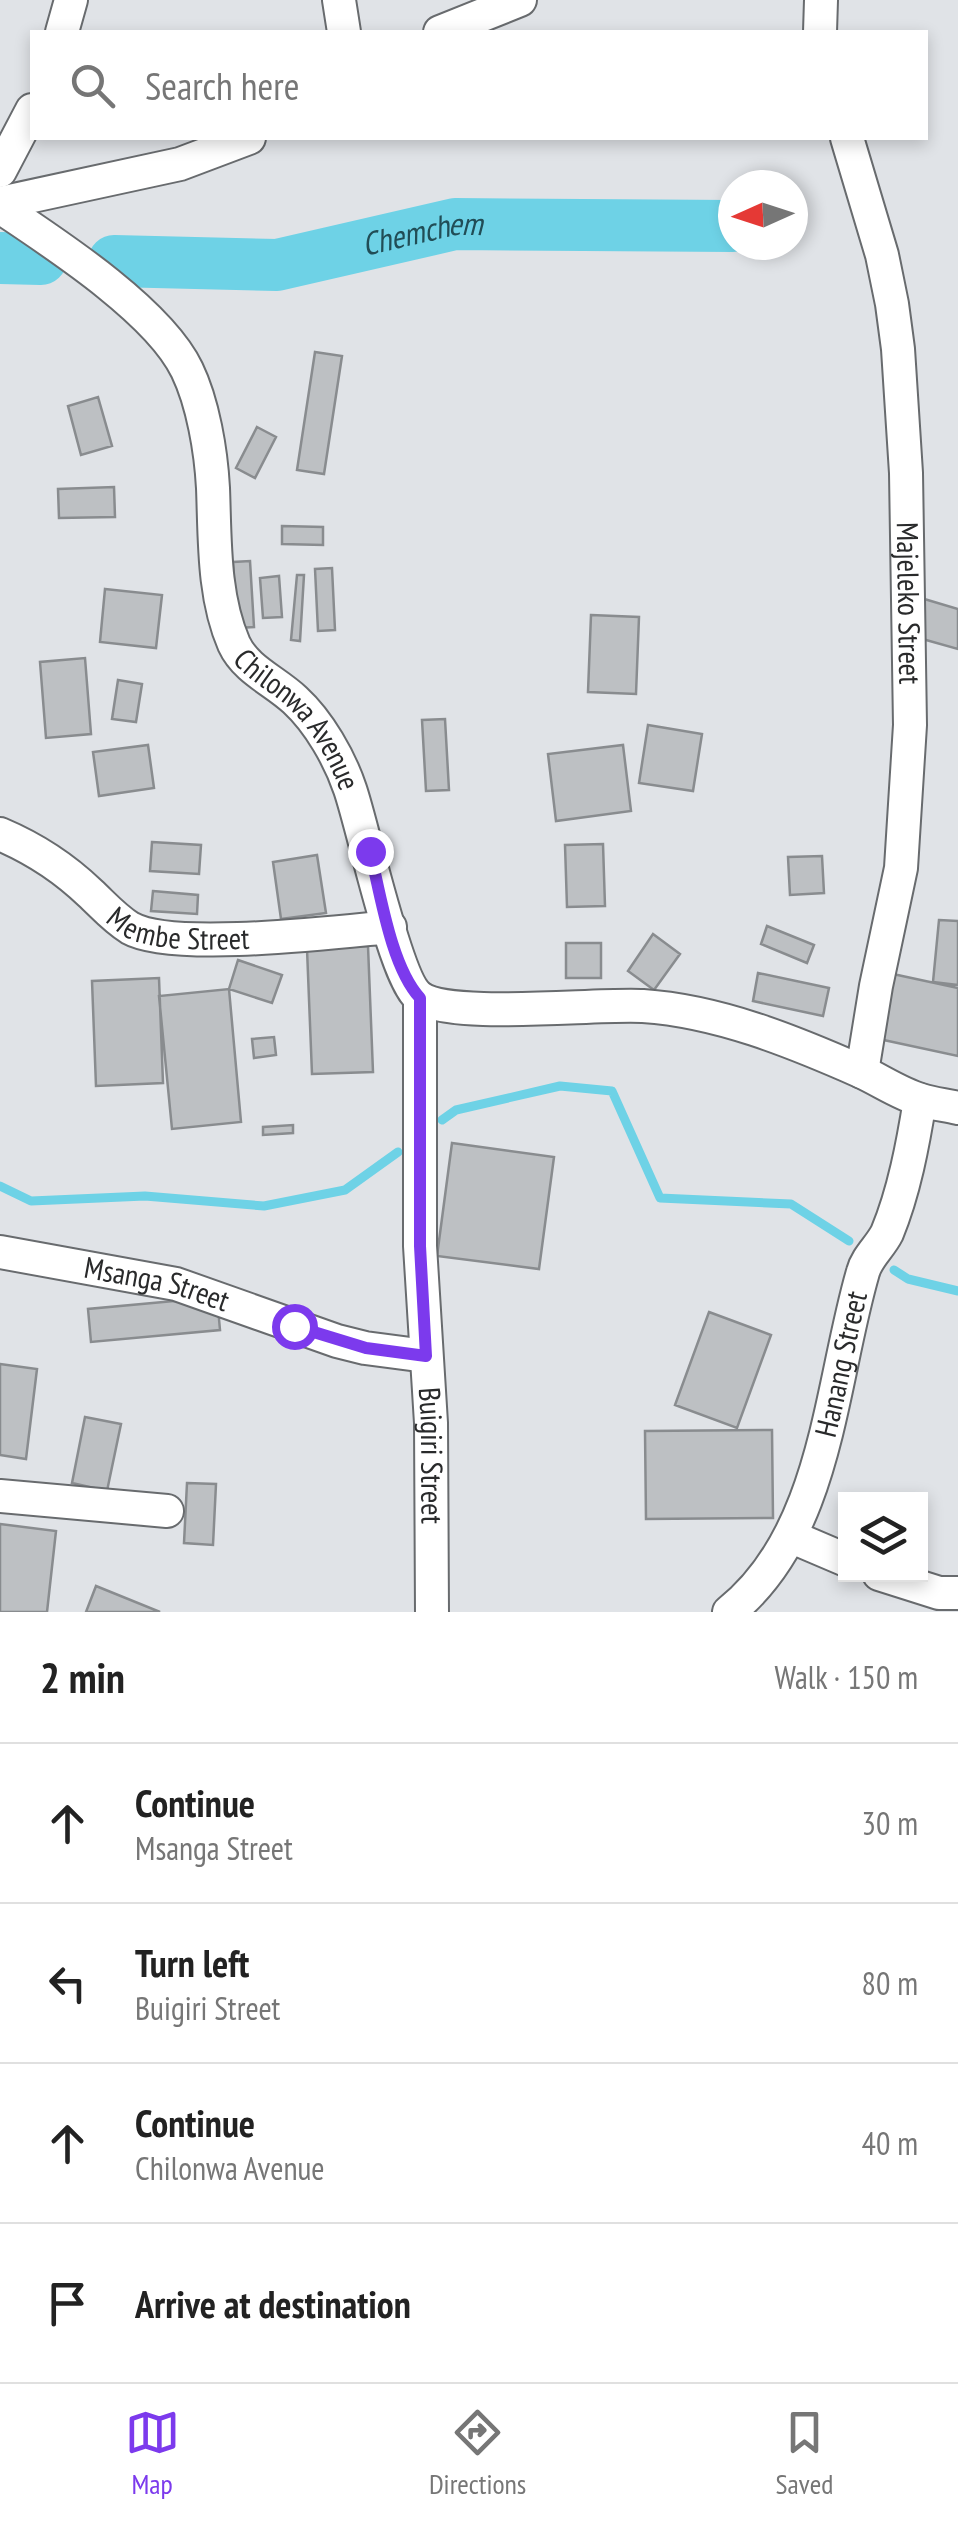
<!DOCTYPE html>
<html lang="en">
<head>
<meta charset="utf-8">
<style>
	:root { --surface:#fff; --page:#f6f6f6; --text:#222; --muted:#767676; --line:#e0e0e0; --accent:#7c3aed }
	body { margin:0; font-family:"PT Sans Narrow",sans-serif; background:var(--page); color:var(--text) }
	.controls { position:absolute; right:30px; bottom:30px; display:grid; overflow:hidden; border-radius:0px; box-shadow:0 5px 15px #0003 }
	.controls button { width:90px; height:90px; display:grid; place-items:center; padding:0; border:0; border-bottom:2px solid var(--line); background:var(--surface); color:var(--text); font:50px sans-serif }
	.compass { position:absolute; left:718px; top:170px; width:90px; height:90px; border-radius:50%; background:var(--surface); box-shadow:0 5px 15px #0003; rotate:267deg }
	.stop { position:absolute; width:30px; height:30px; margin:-22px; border:8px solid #7c3aed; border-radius:50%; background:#fff }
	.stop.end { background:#7c3aed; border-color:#fff; box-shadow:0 2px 10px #0008 }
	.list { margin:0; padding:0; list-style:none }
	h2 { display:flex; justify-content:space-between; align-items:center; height:130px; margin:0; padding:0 40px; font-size:42px }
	h2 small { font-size:32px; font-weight:400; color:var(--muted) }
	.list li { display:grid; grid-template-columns:65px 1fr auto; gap:30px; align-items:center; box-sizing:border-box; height:160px; padding:0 40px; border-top:2px solid var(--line) }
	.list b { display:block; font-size:38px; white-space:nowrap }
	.list p { margin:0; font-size:32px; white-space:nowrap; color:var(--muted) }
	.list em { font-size:32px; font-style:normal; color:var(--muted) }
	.icon { flex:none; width:55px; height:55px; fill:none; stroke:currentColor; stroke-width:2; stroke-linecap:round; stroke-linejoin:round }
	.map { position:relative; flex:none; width:958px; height:1612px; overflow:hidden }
	.search { position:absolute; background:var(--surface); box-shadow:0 5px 15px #0003; left:30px; right:30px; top:30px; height:110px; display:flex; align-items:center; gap:25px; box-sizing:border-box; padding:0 35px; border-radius:0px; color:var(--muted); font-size:38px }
	.sheet { height:770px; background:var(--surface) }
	nav { display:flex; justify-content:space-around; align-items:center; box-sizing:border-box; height:140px; border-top:2px solid var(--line); background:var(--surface); font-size:28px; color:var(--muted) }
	nav a { display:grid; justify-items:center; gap:5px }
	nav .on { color:var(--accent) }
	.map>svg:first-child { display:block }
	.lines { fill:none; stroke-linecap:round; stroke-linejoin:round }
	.stream { stroke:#6ed2e6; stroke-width:9 }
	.river { stroke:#6ed2e6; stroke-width:52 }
	.building { fill:#bdc0c3; stroke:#898c8f; stroke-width:2.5 }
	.minor-casing { stroke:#686b6e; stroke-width:36 }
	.minor { stroke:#fff; stroke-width:32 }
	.route { stroke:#7c3aed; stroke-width:12 }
	.labels { text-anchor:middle; stroke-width:10; stroke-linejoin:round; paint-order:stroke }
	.street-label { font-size:30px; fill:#292a2b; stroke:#e0e3e7 }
	.water-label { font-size:32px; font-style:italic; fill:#214d56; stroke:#e0e3e7 }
</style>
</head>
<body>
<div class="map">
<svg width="958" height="1612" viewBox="0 0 958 1612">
	<rect width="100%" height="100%" fill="#e0e3e7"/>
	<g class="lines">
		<path class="stream" d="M442 1120 456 1110 560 1086 612 1091 660 1198 791 1204 849 1241
			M0 1186 31 1201 145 1196 264 1206 345 1190 398 1152
			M894 1270 908 1279 958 1291"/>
		<g class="river">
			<path d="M0 258 41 259"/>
			<path id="s1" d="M114 261 277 265 455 224 733 226"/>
		</g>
	</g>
	<path class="building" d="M315 352 342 356 324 474 297 470Z
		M98 397 112 446 81 455 68 406Z
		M257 427 276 437 255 478 236 468Z
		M114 487 115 517 59 518 58 489Z
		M282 526 323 527V545L282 544Z
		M250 561 254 627 237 628 233 562Z
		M332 568 335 630 318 631 315 569Z
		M297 575H304L300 641 291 640Z
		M279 576 282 617 263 618 260 578Z
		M105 589 162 595 156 648 100 642Z
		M921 598 958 609V649L919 638Z
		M591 615 639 617 636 694 588 692Z
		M85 658 91 734 46 738 40 662Z
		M118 680 142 684 136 722 112 719Z
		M445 719 449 790 426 791 422 720Z
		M648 725 702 734 693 791 639 783Z
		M148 745 154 788 99 796 93 752Z
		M623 745 631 811 556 821 548 754Z
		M152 842 201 845 199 874 150 871Z
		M603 844 605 906 567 907 565 845Z
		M317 855 326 913 281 919 273 862Z
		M822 856 824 893 790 895 788 857Z
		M153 891 198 895 197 914 151 911Z
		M939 920 958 921V985L933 982Z
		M767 926 814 945 807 963 761 944Z
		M653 934 680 954 654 990 628 971Z
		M566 943H601V978H566Z
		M368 946 373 1072 312 1074 307 949Z
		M238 960 282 975 272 1003 229 989Z
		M758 973 829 988 823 1016 753 1001Z
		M893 974 958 988V1056L879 1039Z
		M159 978 163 1083 96 1086 92 981Z
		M229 989 241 1122 172 1129 159 996Z
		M274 1037 276 1055 254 1058 252 1039Z
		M293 1125V1133L263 1135V1127Z
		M452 1143 554 1157 539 1269 437 1256Z
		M217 1297 220 1330 91 1342 88 1309Z
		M709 1312 771 1335 737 1428 675 1405Z
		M0 1364 37 1369 26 1459 0 1455Z
		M85 1417 121 1424 107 1491 72 1483Z
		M772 1430 773 1518 646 1519 645 1431Z
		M187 1483 216 1484 213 1545 184 1543Z
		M0 1524 56 1531 47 1612H0Z
		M96 1586 160 1612H86Z"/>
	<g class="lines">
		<defs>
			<g id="minor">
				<path d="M339 0 344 32"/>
				<path d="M62 32 71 0"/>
				<path d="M440 32 520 0"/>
				<path d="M820 32 821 0"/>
				<path id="s2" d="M847 138 882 255 892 304 898 349 906 473 910 725 901 868 876 986 862 1072"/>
				<path d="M0 171 32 110"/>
				<path d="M0 203 180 164 249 138"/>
				<path id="s3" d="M0 207C54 243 159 311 187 370 203 403 211 451 213 488 215 539 213 596 234 644 246 670 275 681 295 700 319 722 340 759 350 789 363 826 395 979 419 997 450 1020 596 1003 643 1006 718 1011 792 1041 860 1071 880 1080 900 1094 921 1100 933 1104 946 1105 958 1108"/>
				<path id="s4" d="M0 834C33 848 64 868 90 893 103 905 114 918 130 928 172 952 336 932 390 927"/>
				<path id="s5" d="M420 998V1246L431 1423 432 1612"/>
				<path id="s6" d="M0 1252 176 1284 337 1341 365 1348 426 1356"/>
				<path d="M0 1496 167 1511"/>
				<path d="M792 1537 846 1560"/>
				<path d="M879 1574 939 1593H958"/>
				<path id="s7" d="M729 1612C827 1534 830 1385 863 1272 867 1257 880 1247 887 1233 904 1192 913 1144 920 1100"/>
			</g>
		</defs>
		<use href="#minor" class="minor-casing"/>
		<use href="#minor" class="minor"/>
	</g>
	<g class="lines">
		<path class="route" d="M294 1326 366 1348 426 1356 420 1246V998C391 967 380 892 370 851"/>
	</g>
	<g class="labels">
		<g class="street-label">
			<text dy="10" stroke="none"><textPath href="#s2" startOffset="472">Majeleko Street</textPath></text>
			<text dy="10" stroke="none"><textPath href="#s3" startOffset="630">Chilonwa Avenue</textPath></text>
			<text dy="10" stroke="none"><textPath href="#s4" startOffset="210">Membe Street</textPath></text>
			<text dy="10" stroke="none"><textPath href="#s6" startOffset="160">Msanga Street</textPath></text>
			<text dy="10" stroke="none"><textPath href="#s7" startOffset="278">Hanang Street</textPath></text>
			<text dy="10" stroke="none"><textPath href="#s5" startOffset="458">Buigiri Street</textPath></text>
		</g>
		<g class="water-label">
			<text dy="11" stroke="none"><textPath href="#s1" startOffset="312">Chemchem</textPath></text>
		</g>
	</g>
</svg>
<div class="controls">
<button><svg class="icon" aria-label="layers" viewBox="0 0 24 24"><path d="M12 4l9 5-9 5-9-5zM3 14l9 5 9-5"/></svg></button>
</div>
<svg class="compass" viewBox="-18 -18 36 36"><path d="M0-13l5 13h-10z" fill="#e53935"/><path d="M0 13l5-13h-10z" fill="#767676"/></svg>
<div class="stop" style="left:294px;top:1326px"></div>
<div class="stop end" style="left:370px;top:851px"></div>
<div class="search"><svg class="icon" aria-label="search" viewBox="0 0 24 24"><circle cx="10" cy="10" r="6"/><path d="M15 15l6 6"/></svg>Search here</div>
</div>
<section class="sheet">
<h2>2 min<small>Walk · 150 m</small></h2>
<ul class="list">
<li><svg class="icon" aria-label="ahead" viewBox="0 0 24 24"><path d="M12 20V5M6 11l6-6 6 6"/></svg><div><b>Continue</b><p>Msanga Street</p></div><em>30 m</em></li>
<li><svg class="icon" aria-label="left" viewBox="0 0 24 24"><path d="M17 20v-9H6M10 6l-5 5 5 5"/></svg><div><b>Turn left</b><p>Buigiri Street</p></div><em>80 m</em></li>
<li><svg class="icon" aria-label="ahead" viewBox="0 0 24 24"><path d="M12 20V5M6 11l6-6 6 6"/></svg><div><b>Continue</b><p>Chilonwa Avenue</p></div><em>40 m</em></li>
<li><svg class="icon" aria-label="arrive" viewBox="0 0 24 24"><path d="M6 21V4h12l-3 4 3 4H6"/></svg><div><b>Arrive at destination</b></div></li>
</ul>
</section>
<nav>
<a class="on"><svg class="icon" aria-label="map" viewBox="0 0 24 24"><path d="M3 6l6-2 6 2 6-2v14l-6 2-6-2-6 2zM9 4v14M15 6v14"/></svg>Map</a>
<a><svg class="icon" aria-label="directions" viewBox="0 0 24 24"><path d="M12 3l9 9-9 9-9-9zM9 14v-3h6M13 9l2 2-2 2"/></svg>Directions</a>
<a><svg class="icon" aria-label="saved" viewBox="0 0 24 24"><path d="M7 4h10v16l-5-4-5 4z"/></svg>Saved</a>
</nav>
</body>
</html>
